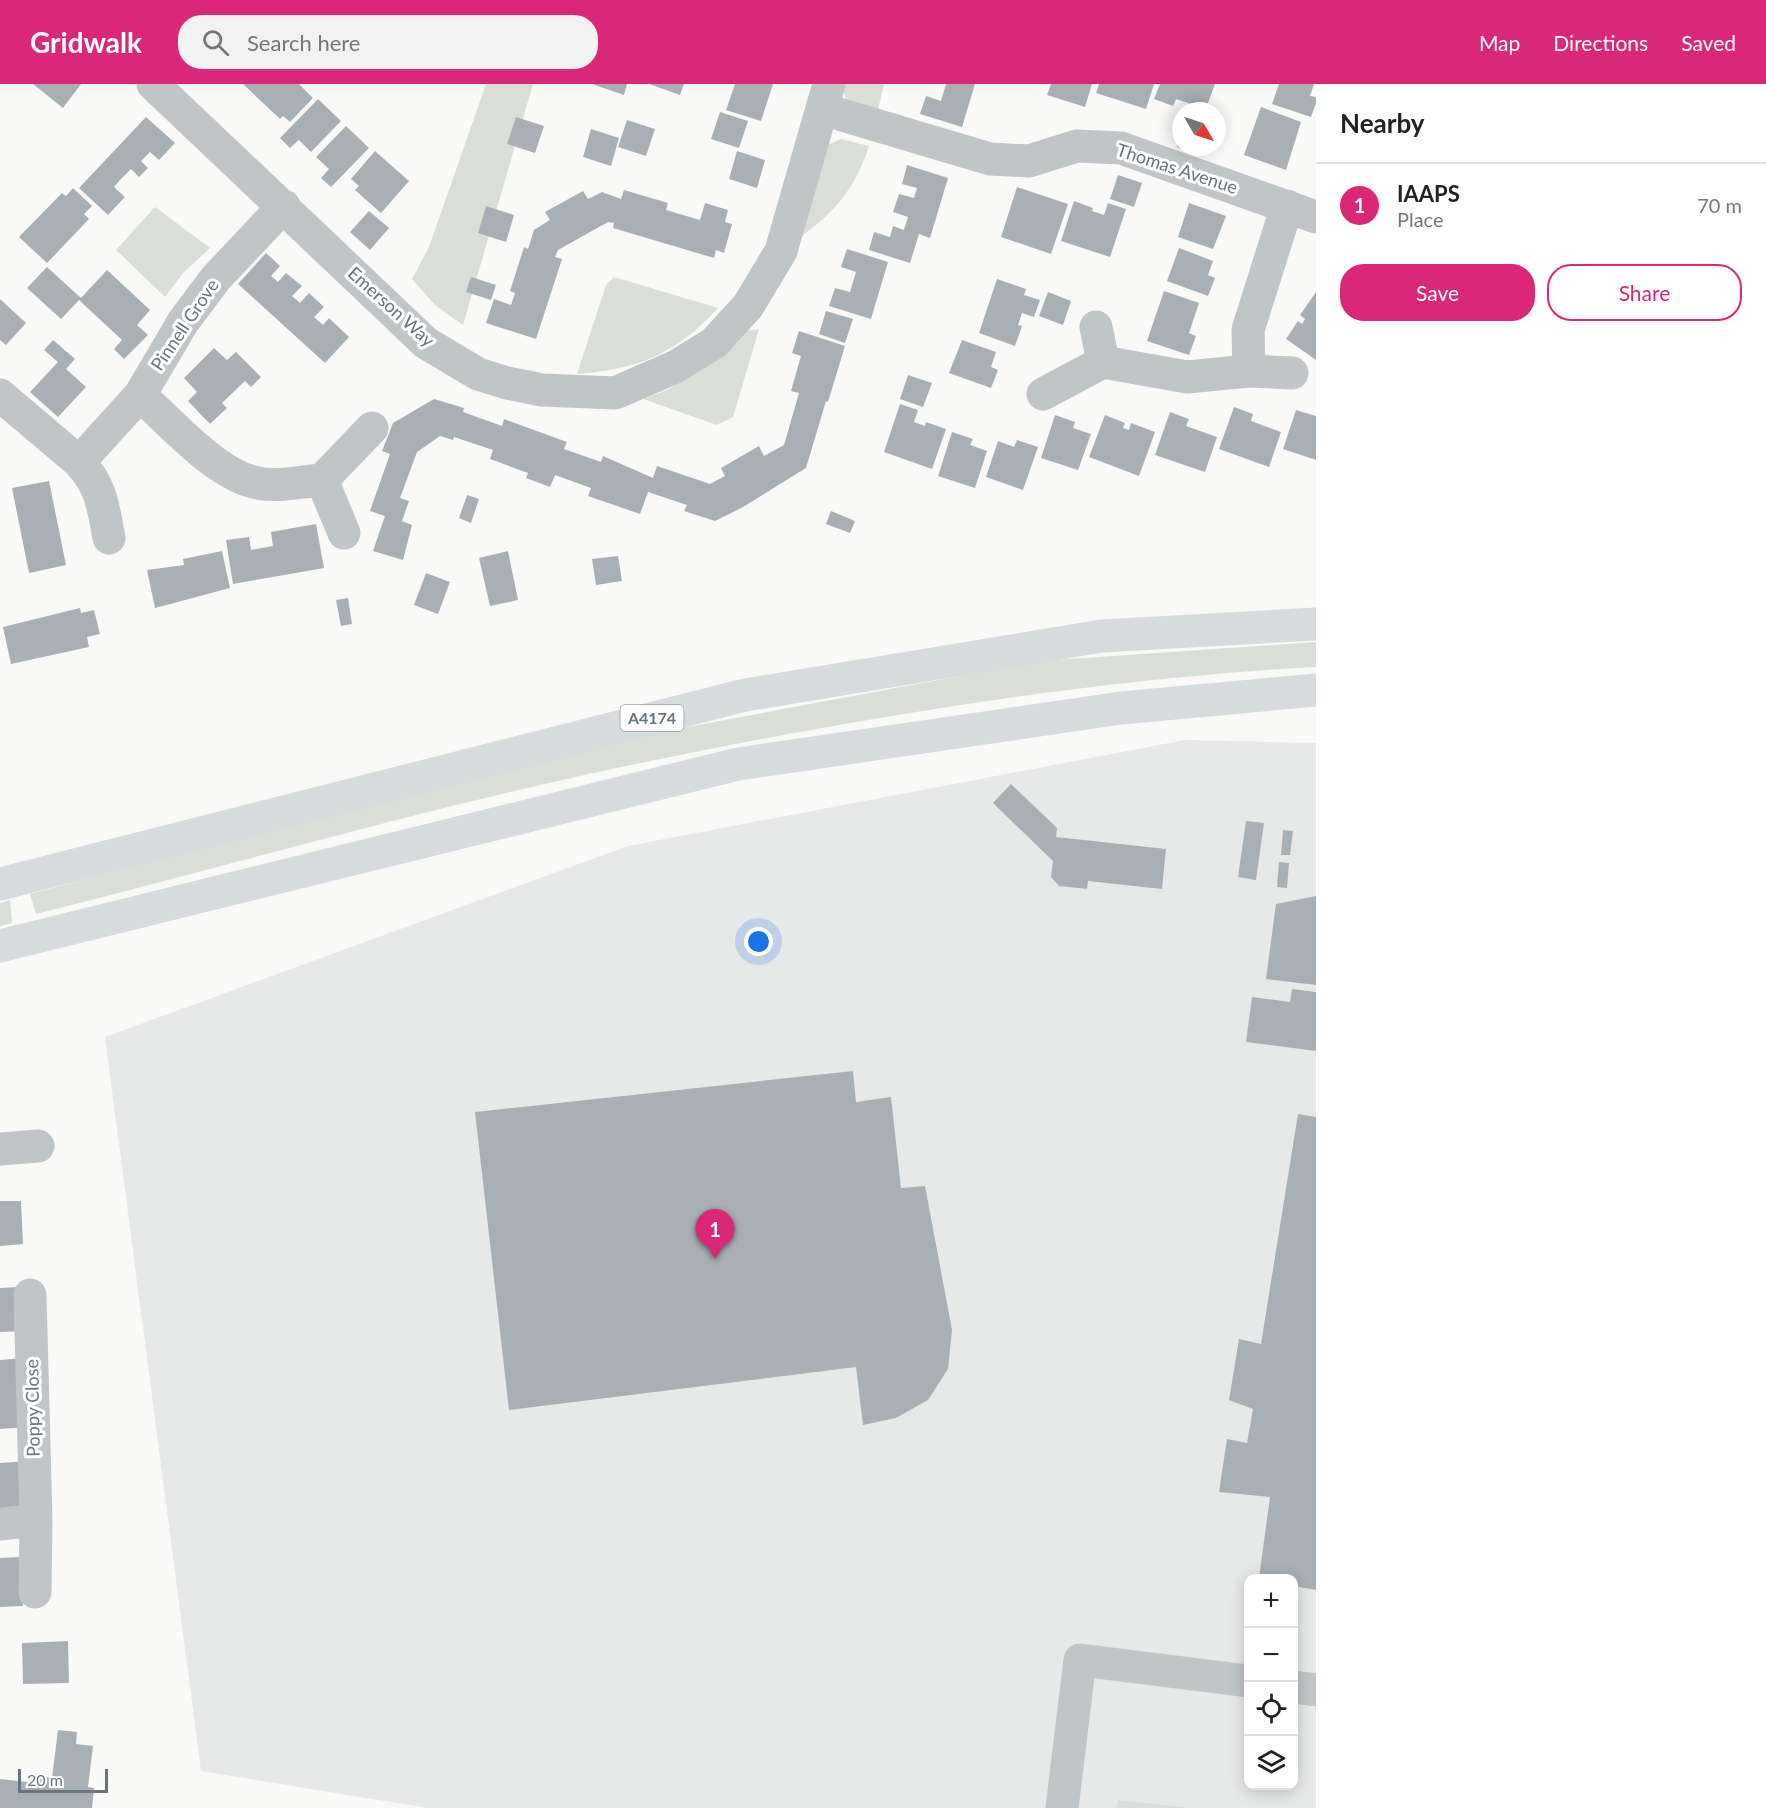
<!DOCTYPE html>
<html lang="en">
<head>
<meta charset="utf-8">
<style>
	:root { --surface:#fff; --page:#f2f2f2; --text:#222; --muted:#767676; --line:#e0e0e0; --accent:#db2777 }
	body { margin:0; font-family:Lato,sans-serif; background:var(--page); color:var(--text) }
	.controls { position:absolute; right:18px; bottom:18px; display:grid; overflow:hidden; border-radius:12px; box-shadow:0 3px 15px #0003 }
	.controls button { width:54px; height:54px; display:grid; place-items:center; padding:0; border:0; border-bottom:2px solid var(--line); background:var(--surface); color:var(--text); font:30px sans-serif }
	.compass { position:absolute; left:1172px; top:18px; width:54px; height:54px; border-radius:50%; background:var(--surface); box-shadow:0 3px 15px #0003; rotate:129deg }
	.scale { position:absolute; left:18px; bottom:15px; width:90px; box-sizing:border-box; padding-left:6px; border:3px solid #667580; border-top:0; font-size:16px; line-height:21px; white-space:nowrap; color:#667580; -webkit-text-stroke:4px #fff; paint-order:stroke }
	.you { position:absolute; left:759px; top:858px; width:21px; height:21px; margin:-15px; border:4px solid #fff; border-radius:50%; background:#1a73e8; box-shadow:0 0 0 9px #1a73e833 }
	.badge { display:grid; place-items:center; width:39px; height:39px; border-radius:50%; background:var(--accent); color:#fff; font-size:20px; font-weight:700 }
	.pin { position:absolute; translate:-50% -50px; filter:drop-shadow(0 2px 3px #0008) }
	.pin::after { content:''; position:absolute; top:32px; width:21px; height:18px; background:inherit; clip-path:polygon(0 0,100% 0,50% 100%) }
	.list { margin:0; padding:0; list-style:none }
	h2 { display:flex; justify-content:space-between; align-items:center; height:78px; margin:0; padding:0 24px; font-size:26px }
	h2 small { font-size:20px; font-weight:400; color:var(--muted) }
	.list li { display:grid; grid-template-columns:39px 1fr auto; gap:18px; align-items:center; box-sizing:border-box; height:84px; padding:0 24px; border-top:2px solid var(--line) }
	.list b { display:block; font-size:22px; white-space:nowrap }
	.list p { margin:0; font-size:20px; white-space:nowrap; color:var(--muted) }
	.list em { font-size:20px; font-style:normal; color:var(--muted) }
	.actions { display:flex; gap:12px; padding:18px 24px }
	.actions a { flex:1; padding:14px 0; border:2px solid var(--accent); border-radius:24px; text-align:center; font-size:21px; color:var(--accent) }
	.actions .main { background:var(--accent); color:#fff }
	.icon { flex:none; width:33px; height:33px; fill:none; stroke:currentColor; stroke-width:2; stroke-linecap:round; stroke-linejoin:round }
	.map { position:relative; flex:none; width:1316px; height:1724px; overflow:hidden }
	header { display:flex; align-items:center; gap:36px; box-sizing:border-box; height:84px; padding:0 30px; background:var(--accent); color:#fff }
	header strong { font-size:28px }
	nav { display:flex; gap:33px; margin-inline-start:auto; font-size:21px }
	.search { width:420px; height:54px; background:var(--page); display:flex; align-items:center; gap:15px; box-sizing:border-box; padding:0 21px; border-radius:24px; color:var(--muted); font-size:22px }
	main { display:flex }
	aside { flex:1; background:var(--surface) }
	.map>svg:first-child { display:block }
	.built { fill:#e7e8e8; fill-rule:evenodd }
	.green { fill:#d9ded6 }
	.building { fill:#a8b0b6 }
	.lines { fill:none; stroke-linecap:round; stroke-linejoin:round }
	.minor { stroke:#c0c5c8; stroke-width:33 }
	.highway { stroke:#d6dbde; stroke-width:33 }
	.labels { text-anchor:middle; stroke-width:6; stroke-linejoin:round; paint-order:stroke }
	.shield { fill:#fff; stroke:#949ea6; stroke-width:1.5 }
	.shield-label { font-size:16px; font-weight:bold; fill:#667580 }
	.street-label { font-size:18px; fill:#667580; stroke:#fff }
</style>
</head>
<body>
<header>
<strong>Gridwalk</strong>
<div class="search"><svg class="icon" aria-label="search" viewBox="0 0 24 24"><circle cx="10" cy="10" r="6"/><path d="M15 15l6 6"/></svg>Search here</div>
<nav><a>Map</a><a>Directions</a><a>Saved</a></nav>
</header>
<main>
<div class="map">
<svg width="1316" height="1724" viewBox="0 0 1316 1724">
	<rect width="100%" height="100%" fill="#f9f9f7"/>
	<path class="built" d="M1185 656 1316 659V1724H428L201 1687 105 953 628 762ZM1248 1494H1294V1702H1248Z"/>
	<path class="green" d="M486 0H533L463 241 435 221 412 195 429 163Z
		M843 0H884L877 30C859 24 842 22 843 0Z
		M841 55 869 62C855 105 835 128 798 155L827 61Z
		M155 123 210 164 183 189 165 213 116 166Z
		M614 193 718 224C676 270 639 285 577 290L606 201Z
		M759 245 733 333 717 341 643 315 667 306 692 291 744 247Z
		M1316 558V583C1096 595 876 631 660 675 450 717 244 778 36 830L30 810 450 699 687 643 1041 577Z
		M10 816 12 839 0 842V819Z
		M1118 1716 1190 1724H1116Z"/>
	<path class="building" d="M33 0H81L63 24Z
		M243 0H299L313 14 290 38 283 32 280 35Z
		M592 0H627L624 11Z
		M649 0H684L680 11Z
		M735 0H773L761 37 726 26Z
		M946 0H975L962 43 920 30 926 12 941 17Z
		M1051 0H1092L1085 23 1047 11Z
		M1099 0H1154L1146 25 1096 9Z
		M1160 0H1215L1205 27H1189L1191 20 1176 15 1173 22 1154 15Z
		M1279 0H1314L1310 12 1316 13V19L1311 33 1272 20Z
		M318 15 341 37 311 68 299 56 290 64 280 54Z
		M1261 23 1301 38 1286 86 1244 71Z
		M720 28 748 37 739 64 711 55Z
		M146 33 175 59 159 76 150 68 141 77 148 84 139 93 131 85 120 96 114 103 125 113 108 131 79 104Z
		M516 33 544 42 535 69 507 60Z
		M627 36 655 45 646 72 618 63Z
		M346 42 369 64 331 103 321 94 329 85 316 73Z
		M591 45 619 54 611 82 583 73Z
		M1181 53V63H1204L1201 72 1177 63Z
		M375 67 409 97 381 129 355 106 359 102 351 95Z
		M737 67 765 76 757 104 729 95Z
		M907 81 948 94 930 154 919 150 910 179 869 166 874 148 890 153 893 142 904 146 908 133 893 128 899 110 914 114 917 104 902 100Z
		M1118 91 1142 99 1134 123 1110 115Z
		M1017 103 1068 120 1051 170 1001 153Z
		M73 104 92 122 84 130 89 135 47 179 19 153 62 109 66 112Z
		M624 106 668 119 666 126 700 136 705 119 728 126 725 138 732 140 724 169 716 166 714 174 613 144 614 139 608 138 558 166 555 173 562 175 536 255 486 239 494 215 511 221 515 209 510 207 524 163 528 165 534 146 550 136 545 128 583 107 588 115 602 108 621 115Z
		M1074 117 1093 124 1092 127 1104 131 1108 119 1126 125 1110 173 1061 157Z
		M1189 119 1226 132 1213 165 1178 153Z
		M486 122 514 131 506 158 478 149Z
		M369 127 389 144 370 166 350 148Z
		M1179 164 1213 177 1208 191 1215 194 1208 212 1167 197Z
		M847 165 888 178 871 235 829 222 835 204 850 208 856 188 841 183Z
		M266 169 280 182 271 192 278 198 286 189 302 202 292 212 300 219 309 209 324 223 314 233 323 241 329 234 349 253 325 279 238 200Z
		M47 183 81 214 107 186 150 226 137 241 148 251 124 275 114 265 122 256 79 216 61 235 27 204Z
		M471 193 496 201 491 216 466 208Z
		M997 195 1026 205 1024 211 1040 216 1034 233 1022 229 1018 241 1022 242 1015 262 979 249Z
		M1164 207 1199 219 1189 249 1196 252 1189 271 1147 257Z
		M1048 208 1071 217 1063 241 1039 232Z
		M1316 208V276L1286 255 1298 237 1302 240 1305 235 1300 231Z
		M0 215 26 239 6 261 0 256Z
		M826 227 853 235 845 259 819 250Z
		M799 247 845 262 828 318 826 317 806 384 743 423 715 437 684 427 687 421 648 408 640 430 588 412 591 404 555 391 550 403 526 394 528 389 490 375 493 366 454 353 453 356 440 352 417 368 400 414 409 417 402 437 412 441 403 476 373 467 385 432 370 427 390 370 382 367 393 339 434 315 464 324 463 328 502 342 504 335 567 358 564 365 601 378 603 372 653 394 657 382 710 400 725 392 721 384 759 362 764 372 784 361 799 309 791 307 801 272 792 269Z
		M53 256 75 275 66 285 86 303 58 333 30 308 58 278 44 266Z
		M962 256 996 268 991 283 998 286 991 304 949 289Z
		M214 264 227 276 236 268 261 293 251 303 245 297 222 319 227 324 210 340 188 317 197 308 184 294Z
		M908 291 932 299 923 323 900 315Z
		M900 320 918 326 914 338 925 342 926 338 946 345 932 385 884 368Z
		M1234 323 1253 330 1251 337 1281 348 1269 383 1219 365Z
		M1296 326 1316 332V376L1283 365Z
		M1170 328 1189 335 1186 342 1217 353 1205 388 1155 371Z
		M1055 331 1075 338 1073 344 1091 350 1078 386 1041 374Z
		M1105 331 1125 339 1123 344 1129 346 1131 339 1155 348 1139 392 1089 373Z
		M952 348 973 355 970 361 987 367 975 404 938 392Z
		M1017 356 1038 363 1023 406 986 393 998 357 1014 363Z
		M49 397 66 481 29 489 12 404Z
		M467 411 479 415 471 439 459 434Z
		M831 427 855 437 850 449 826 440Z
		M316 440 324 484 233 500 226 456 249 453 251 466 273 462 271 448Z
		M222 467 230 504 155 524 147 486 184 481 183 475Z
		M508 467 518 516 490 522 479 474Z
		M618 472 622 497 596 501 592 475Z
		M426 489 450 498 438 530 414 521Z
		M348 514 352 540 341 542 336 516Z
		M80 524 81 529 94 526 100 550 87 553 89 563 11 580 3 543Z
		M1011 700 1057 744 1056 753 1166 765 1162 805 1088 797 1087 805 1059 802 1051 793 1053 777 993 719Z
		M1246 737 1264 739 1256 796 1238 793Z
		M1283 746 1293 747 1290 771H1281Z
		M1279 778 1289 779 1287 804 1277 803Z
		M1316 812V901L1266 895 1276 820Z
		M1292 905 1316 908V967L1246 958 1252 913 1290 918Z
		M853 987 856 1018 891 1013 901 1104 925 1102 952 1246 948 1285 928 1316 896 1334 863 1341 856 1283 509 1326 475 1028Z
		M1298 1030 1316 1033V1506L1294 1502 1293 1494H1259L1270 1413 1219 1408 1227 1355 1247 1359 1253 1325 1229 1316 1239 1255 1261 1260Z
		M0 1117H21L23 1160 0 1162Z
		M18 1203 21 1247 0 1248V1204Z
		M22 1274 27 1343 0 1345V1276Z
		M29 1377 32 1428 0 1430V1379Z
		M20 1473 23 1522 0 1523V1474Z
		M68 1557 69 1599 23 1600 22 1559Z
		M58 1646 77 1648 76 1660 93 1662 88 1703 94 1704 92 1724H0V1695L36 1699 37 1692 52 1694Z"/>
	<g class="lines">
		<path class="minor" d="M153 0 426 259 478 290 507 299 542 306 615 309 675 283 714 259 748 222 781 167 829 0
			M822 25 990 75 1029 77 1077 62 1121 64 1316 133
			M1096 243 1103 278
			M1249 287 1292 289
			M1043 310 1103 278 1187 293 1249 287 1248 246 1287 122
			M0 311 79 378 140 311 183 238 216 194 284 122
			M140 311C170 338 214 388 253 398 275 404 299 398 322 396L372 344
			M79 378C102 403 103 422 109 454
			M322 396 344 449
			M0 1065 38 1062
			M0 1440 36 1436 30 1211
			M35 1508 36 1436
			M1294 1603 1316 1606
			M1062 1724 1080 1576 1248 1597"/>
		<path class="highway" d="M0 800 745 611 1102 552 1316 540
			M0 862 738 680 1121 624 1316 606"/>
	</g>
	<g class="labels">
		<rect class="shield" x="620.5" y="621" width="63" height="26" rx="4.5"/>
		<g class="shield-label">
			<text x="652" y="640">A4174</text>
		</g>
		<g class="street-label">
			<text transform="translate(1177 85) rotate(18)" y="6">Thomas Avenue</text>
			<text transform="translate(391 223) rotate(42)" y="6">Emerson Way</text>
			<text transform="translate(185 241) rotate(-56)" y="6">Pinnell Grove</text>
			<text transform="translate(33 1324) rotate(-91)" y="6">Poppy Close</text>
		</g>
	</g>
</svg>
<div class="controls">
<button>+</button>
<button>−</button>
<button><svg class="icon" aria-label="locate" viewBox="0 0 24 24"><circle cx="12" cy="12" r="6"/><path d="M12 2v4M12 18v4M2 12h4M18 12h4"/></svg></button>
<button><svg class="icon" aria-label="layers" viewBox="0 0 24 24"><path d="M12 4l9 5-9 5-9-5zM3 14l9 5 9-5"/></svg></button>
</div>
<svg class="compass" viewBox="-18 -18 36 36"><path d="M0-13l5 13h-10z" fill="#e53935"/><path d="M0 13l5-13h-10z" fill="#767676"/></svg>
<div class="scale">20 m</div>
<div class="you"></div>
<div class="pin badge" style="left:715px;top:1175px">1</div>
</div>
<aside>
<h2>Nearby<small></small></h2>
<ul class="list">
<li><span class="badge">1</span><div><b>IAAPS</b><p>Place</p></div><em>70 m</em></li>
</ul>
<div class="actions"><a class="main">Save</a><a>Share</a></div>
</aside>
</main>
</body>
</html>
